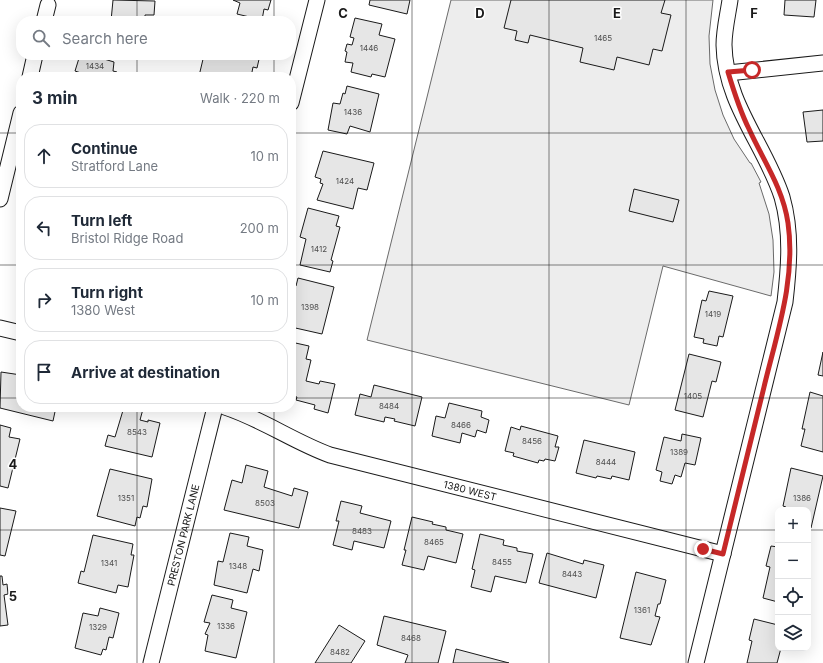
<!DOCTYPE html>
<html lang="en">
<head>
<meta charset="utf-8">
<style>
	:root { --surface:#fff; --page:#f2f2f3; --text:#1f2937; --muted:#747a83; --line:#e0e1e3 }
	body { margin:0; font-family:Inter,sans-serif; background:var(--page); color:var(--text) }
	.controls { position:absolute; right:12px; bottom:12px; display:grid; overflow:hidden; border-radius:8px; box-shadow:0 4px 16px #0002 }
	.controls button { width:36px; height:36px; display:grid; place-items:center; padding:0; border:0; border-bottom:1px solid var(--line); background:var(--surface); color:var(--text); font:20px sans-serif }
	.stop { position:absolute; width:12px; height:12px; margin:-9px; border:3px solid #c62828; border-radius:50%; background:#fff }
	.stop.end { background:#c62828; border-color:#fff; box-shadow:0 1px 4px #0008 }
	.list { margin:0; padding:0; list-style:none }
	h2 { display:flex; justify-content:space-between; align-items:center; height:52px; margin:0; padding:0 16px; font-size:17px }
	h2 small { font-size:13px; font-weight:400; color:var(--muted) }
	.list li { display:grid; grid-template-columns:26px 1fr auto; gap:12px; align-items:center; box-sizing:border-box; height:64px; margin:0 8px 8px; padding:0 8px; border:1px solid var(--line); border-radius:16px }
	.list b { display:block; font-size:15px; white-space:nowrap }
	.list p { margin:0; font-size:13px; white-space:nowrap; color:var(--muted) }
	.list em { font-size:13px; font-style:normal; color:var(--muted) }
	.icon { flex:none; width:22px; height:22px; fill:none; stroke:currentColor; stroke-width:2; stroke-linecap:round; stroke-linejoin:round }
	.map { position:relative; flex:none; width:823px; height:663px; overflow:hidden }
	.search { position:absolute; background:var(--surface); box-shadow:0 4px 16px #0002; left:16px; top:16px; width:280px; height:44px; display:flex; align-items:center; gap:10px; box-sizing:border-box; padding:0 14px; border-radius:16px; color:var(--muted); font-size:15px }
	.panel { position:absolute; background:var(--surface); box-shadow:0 4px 16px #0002; left:16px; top:72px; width:280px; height:340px; border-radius:16px }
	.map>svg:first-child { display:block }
	.built { fill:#ededed; stroke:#6a6a6a }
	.building { fill:#e6e6e6; stroke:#1a1a1a }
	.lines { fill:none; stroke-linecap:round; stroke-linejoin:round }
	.street-casing { stroke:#1a1a1a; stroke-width:17 }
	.street { stroke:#fff; stroke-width:15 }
	.route { stroke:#c62828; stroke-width:5 }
	.grid { fill:none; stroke:#1a1a1a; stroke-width:1; stroke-opacity:0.55 }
	.labels { text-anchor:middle; stroke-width:3; stroke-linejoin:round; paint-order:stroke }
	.number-label { font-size:8px; fill:#4d4d4d }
	.street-label { font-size:10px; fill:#1a1a1a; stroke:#fff }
	.grid-label { font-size:13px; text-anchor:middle; font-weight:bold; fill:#1a1a1a; stroke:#fff; stroke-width:3; stroke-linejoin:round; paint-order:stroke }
</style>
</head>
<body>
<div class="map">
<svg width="823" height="663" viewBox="0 0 823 663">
	<rect width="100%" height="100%" fill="#fff"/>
	<path class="built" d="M451 0H713L709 36 710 64 715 90 723 115 734 139 750 163H751L761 182 759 183 769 214 773 240 774 272 771 296 663 266 629 405 367 340Z"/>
	<path class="building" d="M113 0 155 1 154 15H145V21H111Z
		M233 0H271L268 10 264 9 262 20 237 14 240 3Z
		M370 0H410L407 14 369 5Z
		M511 0H665L661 13 671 15 662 51 653 49 649 65 617 57 614 70 580 62 583 48 530 35 528 43 515 40 517 31 504 28Z
		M785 0H816L814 17 784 15Z
		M355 18 382 24 379 35 395 39 385 77 372 74 371 77 351 72 353 63 345 62 347 52 345 51 347 44 352 45 354 38 350 37Z
		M80 55H105L104 59 114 62 113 71 117 72 116 77H83L84 74 75 71Z
		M204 55H260L257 68 253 67 251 77H204L199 76Z
		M347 86 379 94 370 132 350 126 347 134 328 130 333 103 340 104 343 93 345 94Z
		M823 110V141L807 142 803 112Z
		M323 151 374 163 367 190 358 188 353 209 317 200 323 184 320 183 321 179 315 177Z
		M634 189 679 200 673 222 629 211Z
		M308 208 339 216 336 226 340 227 331 260 333 261 330 272 300 265 306 239 300 237Z
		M298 278 334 287 322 334 291 327V284L296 286Z
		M709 291 733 296 723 337 719 336 717 346 703 343 704 339 694 337 702 300 706 301Z
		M291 342 309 346 306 359 311 360 306 381 319 384 320 381 335 384 328 413 314 409 315 405 296 400 297 397 292 396 293 389H291Z
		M823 352V376L818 375Z
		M689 354 721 362 716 382 712 381 703 417 675 410Z
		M1 372 21 375V407H56L53 421 0 408Z
		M374 385 422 397 415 426 394 421 395 419 385 417 384 422 355 415 360 394 371 397Z
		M810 392 823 396V452L801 446 805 429H802Z
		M449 403 482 411 481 417 489 420 486 433 477 430 475 437 462 433 460 443 432 436 436 416 445 418Z
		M124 407 143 409 140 420 148 422V420L160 423 152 457 105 446 108 435 115 437Z
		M0 425 11 428 9 437 20 439 8 488 0 486Z
		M521 426 558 436 555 447H559L555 461 545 459 544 461 539 460 538 463 513 456 514 453 505 451 511 427 520 430Z
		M682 434 701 438 695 465 685 463 681 477 675 475 672 484 660 481 662 472 656 470 664 437 681 441Z
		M584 440 635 452 629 480 612 476 611 479 597 476 596 478 576 473Z
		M246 465 268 471 264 487 292 496 294 488 308 492 299 528 224 510 232 480 242 483Z
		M791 468 823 476 811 528H808V510H785L786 507 783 506Z
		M110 469 152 479 147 507 143 506 140 518 137 517 135 526 97 516Z
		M341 501 362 506 360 513 391 521 384 548 354 541 352 550 333 545 339 521H336Z
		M0 508 16 511 5 556 0 555Z
		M412 517 433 522 432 524 446 527V530L463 534 456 563 428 556 424 570 402 565 406 550H404Z
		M230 533 249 537 247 546 263 550 259 571 253 569 247 593 214 585 218 561 223 562Z
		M480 534 504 540 503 545 517 548V551L533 554 526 583 495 576 491 592 471 587 475 570 472 569Z
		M93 535 133 544 131 555H134L128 587 118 585 116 593 78 583 81 571 84 572Z
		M771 546 778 547V602L763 598 770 567 766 566Z
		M547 553 583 564 584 560 604 565 596 598 539 583Z
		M636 572 666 580 660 604H658L655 616 660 617 651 645 620 638Z
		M0 576H2L3 585 7 584 8 594 4 595 8 625 0 626Z
		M212 595 233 600 231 608 247 612 236 658 205 651 208 635 205 634 210 623 204 622Z
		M100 608 119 613 113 638 109 637 106 650 103 649 101 655 75 648 83 613 98 616Z
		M384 616 446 631 438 663H405L408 655 377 645Z
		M754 619 778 625V648H781L777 663H747L752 641 749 640Z
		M339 625 365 641 351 663H315Z
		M456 649 509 663H453Z"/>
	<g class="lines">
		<defs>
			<g id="street">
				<path d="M44 21 48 5"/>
				<path d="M728 73 823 63"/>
				<path d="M30 77 35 55"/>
				<path d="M291 103 317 0"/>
				<path d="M0 199 21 113"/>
				<path d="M0 328 21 333"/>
				<path id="s1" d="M225 407C262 419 294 442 330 455L723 554"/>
				<path id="s2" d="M151 663 215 407"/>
				<path d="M696 663 785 302C789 267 792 232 782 197 765 145 725 103 724 45 724 30 728 14 730 0"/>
			</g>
		</defs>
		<use href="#street" class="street-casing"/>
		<use href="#street" class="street"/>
	</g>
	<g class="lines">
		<path class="route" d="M703 549 723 554C737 498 750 442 764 387 777 333 796 279 788 223 783 188 763 160 749 129 740 111 734 92 728 72L752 70"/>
	</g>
	<path class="grid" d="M137 0V21M274 0V21M412 0V663M549 0V663M686 0V663M137 55V77M274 55V77M0 133H21M291 133H823M0 265H21M291 265H823M0 398H21M291 398H823M137 407V663M274 407V663M0 530H778M808 530H823"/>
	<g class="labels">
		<g class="number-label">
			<text x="603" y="41">1465</text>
			<text x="369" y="51">1446</text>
			<text x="95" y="69">1434</text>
			<text x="353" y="115">1436</text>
			<text x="345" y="184">1424</text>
			<text x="319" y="252">1412</text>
			<text x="310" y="310">1398</text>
			<text x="713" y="317">1419</text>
			<text x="693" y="399">1405</text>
			<text x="389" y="409">8484</text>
			<text x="461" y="428">8466</text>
			<text x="137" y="435">8543</text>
			<text x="532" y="444">8456</text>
			<text x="679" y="455">1389</text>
			<text x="606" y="465">8444</text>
			<text x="126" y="501">1351</text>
			<text x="802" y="501">1386</text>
			<text x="265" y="506">8503</text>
			<text x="362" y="534">8483</text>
			<text x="434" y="545">8465</text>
			<text x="502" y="565">8455</text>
			<text x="109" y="566">1341</text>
			<text x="238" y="569">1348</text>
			<text x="572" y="577">8443</text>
			<text x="642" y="613">1361</text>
			<text x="226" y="629">1336</text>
			<text x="98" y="630">1329</text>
			<text x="411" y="641">8468</text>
			<text x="340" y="655">8482</text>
		</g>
		<g class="street-label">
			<text dy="4" stroke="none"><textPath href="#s1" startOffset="260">1380 WEST</textPath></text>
			<text dy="4" stroke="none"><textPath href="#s2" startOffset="132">PRESTON PARK LANE</textPath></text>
		</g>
	</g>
	<g class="grid-label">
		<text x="343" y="18">C</text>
		<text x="480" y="18">D</text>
		<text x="617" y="18">E</text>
		<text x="754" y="18">F</text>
		<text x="13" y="469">4</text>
		<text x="13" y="601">5</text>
	</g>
</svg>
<div class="controls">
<button>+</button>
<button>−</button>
<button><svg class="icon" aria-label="locate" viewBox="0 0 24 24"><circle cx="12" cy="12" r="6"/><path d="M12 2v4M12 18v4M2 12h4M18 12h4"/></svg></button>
<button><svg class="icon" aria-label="layers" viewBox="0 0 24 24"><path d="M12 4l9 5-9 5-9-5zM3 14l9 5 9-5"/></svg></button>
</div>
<div class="stop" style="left:752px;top:70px"></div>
<div class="stop end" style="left:703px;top:549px"></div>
<div class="search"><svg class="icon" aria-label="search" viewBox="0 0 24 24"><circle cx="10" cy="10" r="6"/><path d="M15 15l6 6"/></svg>Search here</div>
<section class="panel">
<h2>3 min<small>Walk · 220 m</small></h2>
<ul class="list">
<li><svg class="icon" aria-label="ahead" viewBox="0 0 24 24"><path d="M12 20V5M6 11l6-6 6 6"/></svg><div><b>Continue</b><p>Stratford Lane</p></div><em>10 m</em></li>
<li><svg class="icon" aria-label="left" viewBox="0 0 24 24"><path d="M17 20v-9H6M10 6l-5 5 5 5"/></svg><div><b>Turn left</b><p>Bristol Ridge Road</p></div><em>200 m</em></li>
<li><svg class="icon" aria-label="right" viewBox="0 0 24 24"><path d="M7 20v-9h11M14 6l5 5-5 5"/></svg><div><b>Turn right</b><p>1380 West</p></div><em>10 m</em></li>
<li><svg class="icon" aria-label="arrive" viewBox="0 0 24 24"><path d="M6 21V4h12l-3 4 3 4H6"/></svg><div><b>Arrive at destination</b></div></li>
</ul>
</section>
</div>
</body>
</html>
